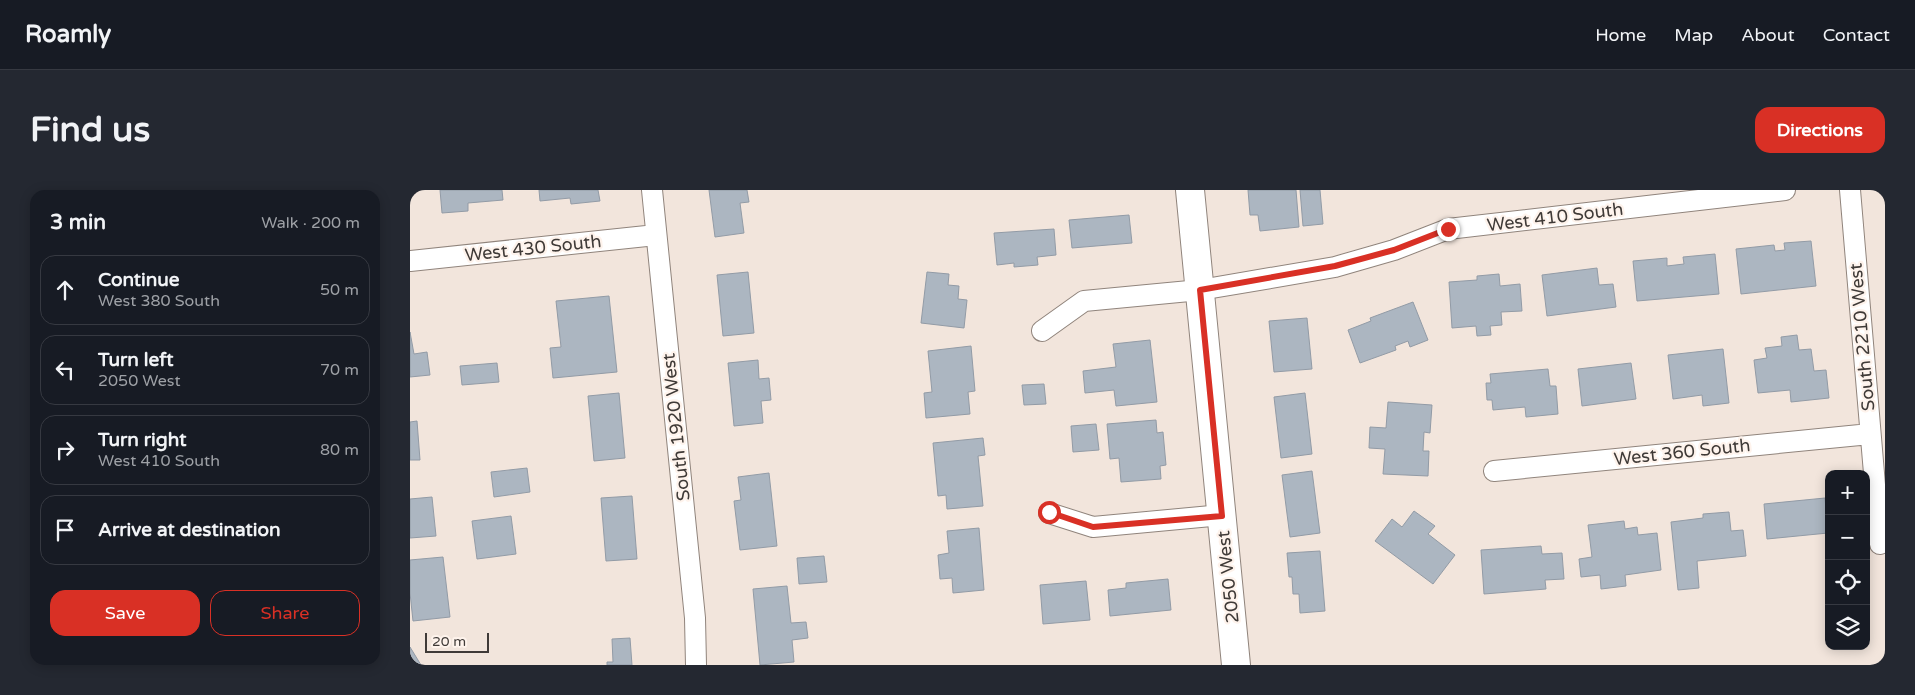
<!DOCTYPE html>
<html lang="en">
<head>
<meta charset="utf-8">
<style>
	:root { --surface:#171b24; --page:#242831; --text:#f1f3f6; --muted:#9ea1a6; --line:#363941; --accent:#d93025 }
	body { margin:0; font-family:"Varela Round",sans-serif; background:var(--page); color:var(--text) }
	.controls { position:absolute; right:15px; bottom:15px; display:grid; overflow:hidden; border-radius:10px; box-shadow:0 2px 12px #0003 }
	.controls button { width:45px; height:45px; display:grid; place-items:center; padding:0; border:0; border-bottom:1px solid var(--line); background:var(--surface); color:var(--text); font:25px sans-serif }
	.scale { position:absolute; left:15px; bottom:12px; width:64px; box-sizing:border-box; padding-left:5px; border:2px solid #3f3a37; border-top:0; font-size:14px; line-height:18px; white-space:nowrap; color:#3f3a37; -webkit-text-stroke:4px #fef3ec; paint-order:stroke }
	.stop { position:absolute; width:15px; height:15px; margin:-11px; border:4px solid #d93025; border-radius:50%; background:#fff }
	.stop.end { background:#d93025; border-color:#fff; box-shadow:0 1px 5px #0008 }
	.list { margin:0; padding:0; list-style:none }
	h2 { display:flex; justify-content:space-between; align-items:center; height:65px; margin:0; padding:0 20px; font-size:21px }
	h2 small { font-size:16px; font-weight:400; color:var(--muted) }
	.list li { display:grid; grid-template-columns:32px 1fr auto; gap:15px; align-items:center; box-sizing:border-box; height:70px; margin:0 10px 10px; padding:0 10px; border:1px solid var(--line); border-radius:15px }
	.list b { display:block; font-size:19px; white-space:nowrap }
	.list p { margin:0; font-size:16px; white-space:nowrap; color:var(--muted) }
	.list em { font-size:16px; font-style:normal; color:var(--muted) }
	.actions { display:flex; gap:10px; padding:15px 20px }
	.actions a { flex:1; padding:11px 0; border:1px solid var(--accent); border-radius:15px; text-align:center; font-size:18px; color:var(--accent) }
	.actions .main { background:var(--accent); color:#fff }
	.icon { flex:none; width:28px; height:28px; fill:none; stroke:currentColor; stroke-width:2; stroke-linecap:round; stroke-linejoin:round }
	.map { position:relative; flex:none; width:1475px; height:475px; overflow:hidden; border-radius:15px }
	header { display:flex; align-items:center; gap:30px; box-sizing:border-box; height:70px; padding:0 25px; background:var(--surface); border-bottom:1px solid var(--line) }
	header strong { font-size:24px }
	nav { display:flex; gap:28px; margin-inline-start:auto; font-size:18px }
	.intro { display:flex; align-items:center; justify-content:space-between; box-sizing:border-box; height:120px; padding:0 30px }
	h1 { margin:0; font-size:35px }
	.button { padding:12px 22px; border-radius:15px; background:var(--accent); color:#fff; font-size:18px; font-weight:700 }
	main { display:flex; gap:30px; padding:0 30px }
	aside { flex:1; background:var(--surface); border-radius:15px; box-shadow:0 2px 12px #0003 }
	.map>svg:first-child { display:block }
	.building { fill:#acb6c1; stroke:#929ba6 }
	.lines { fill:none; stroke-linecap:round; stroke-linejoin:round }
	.street-casing { stroke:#90847c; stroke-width:22 }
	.secondary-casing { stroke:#90847c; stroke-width:30 }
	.street { stroke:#fff; stroke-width:20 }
	.secondary { stroke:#fff; stroke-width:28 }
	.route { stroke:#d93025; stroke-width:6 }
	.labels { text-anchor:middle; stroke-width:4.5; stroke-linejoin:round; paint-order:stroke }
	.street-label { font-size:18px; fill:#3f3a37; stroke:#fef3ec }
</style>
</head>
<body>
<header>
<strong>Roamly</strong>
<nav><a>Home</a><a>Map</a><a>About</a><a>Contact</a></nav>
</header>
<div class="intro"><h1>Find us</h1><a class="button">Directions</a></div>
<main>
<aside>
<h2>3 min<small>Walk · 200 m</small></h2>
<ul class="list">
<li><svg class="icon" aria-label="ahead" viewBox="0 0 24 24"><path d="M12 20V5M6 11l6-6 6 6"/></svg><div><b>Continue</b><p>West 380 South</p></div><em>50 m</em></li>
<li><svg class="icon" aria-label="left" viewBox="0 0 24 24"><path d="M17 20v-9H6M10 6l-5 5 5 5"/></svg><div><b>Turn left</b><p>2050 West</p></div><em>70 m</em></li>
<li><svg class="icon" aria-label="right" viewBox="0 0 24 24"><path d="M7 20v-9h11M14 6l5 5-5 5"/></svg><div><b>Turn right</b><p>West 410 South</p></div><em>80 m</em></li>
<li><svg class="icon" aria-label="arrive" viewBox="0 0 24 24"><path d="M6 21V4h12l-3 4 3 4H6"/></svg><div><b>Arrive at destination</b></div></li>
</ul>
<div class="actions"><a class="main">Save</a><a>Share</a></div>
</aside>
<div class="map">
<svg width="1475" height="475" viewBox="0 0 1475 475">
	<rect width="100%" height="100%" fill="#f2e5dc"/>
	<path class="building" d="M30 0H92L93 10 58 13V21L32 23Z
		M129 0H188L190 11 161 14 160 8 130 11Z
		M299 0H337L339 12 330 13 334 43 305 47Z
		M838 0H886L889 37 850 41 848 25H840Z
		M890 0H910L913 34 893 36Z
		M719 25 722 53 662 58 659 30Z
		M644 39 646 65 627 67 628 75 604 77V73L587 75 584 43Z
		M1401 51 1406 96 1331 104 1326 59 1364 55 1365 61 1375 60 1374 53Z
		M1305 64 1309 104 1227 111 1223 71 1257 68V76L1274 74 1273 67Z
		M1187 78 1189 95 1203 94 1206 117 1137 126 1132 85Z
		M338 82 344 143 313 146 307 85Z
		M517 82 539 84 538 95 549 96 548 109 557 110 554 138 511 133Z
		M1089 84 1090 96 1110 94 1112 121 1091 122 1092 135 1080 136 1081 145 1067 146 1066 136 1042 138 1039 92 1067 90V86Z
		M199 106 207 182 143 188 140 158 151 157 146 111Z
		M1003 112 1018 150 1000 157 998 151 985 156 986 160 950 173 938 140 961 131 960 128Z
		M897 128 902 179 864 182 859 131Z
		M0 142 4 164 17 162 20 185 0 187Z
		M1387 145 1389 160 1401 159 1404 181 1416 180 1419 208 1381 212 1380 200 1348 203 1344 170 1357 168 1355 158 1372 156 1371 147Z
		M740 150 747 212 706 216 704 200 675 203 673 181 706 177 703 154Z
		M561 156 565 201 558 202 560 224 516 228 514 203 522 202 518 161Z
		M1313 159 1319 213 1293 216 1292 205 1263 209 1258 165Z
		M348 170 349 189 359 188 361 210 351 211 353 233 324 236 318 173Z
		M87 173 89 192 52 195 50 176Z
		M1221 173 1226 209 1172 216 1168 179Z
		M1138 179 1140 196H1146L1148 224 1116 227 1115 217 1083 220 1082 210H1077L1076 193H1081L1080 184Z
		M634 194 636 214 614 215 612 195Z
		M209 203 215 268 184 271 178 206Z
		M895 203 902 264 871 268 864 207Z
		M978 212 1022 215 1020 243 1014 242 1013 261H1019L1018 286 973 284 975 259 959 258 960 237 976 238Z
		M746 230 747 243 753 242 756 275 750 276 751 289 711 292 709 268 700 269 697 234Z
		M7 231 10 270H0V232Z
		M686 234 689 260 663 262 661 236Z
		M573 248 575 265 568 266 573 316 537 319 536 305 528 306 523 253Z
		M117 278 120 302 84 307 81 282Z
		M902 281 910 343 880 347 872 285Z
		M359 283 367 356 330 360 324 311 331 310 328 287Z
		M222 306 227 369 196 371 191 308Z
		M22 307 26 346 0 348V309Z
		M1415 308 1418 343 1357 349 1354 314Z
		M1004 321 1025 336 1018 344 1045 365 1023 394 965 351 982 329 992 337Z
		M1319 322 1321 341 1333 340 1336 366 1287 371 1289 398 1268 400 1261 332 1293 328V324Z
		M101 326 106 364 67 369 62 331Z
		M1214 331 1215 339 1227 337 1228 345 1247 343 1251 380 1215 385 1216 396 1191 399 1190 385 1171 387 1169 369 1182 367 1178 335Z
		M569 338 574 400 543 403 542 388 530 389 528 365 539 363 537 341Z
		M1131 356 1132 364 1152 363 1154 389 1135 390 1136 399 1074 404 1071 360Z
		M910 361 915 421 890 423 889 404H883L882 387H879L877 363Z
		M414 366 417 392 389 394 387 368Z
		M33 367 40 427 3 431 0 403V370Z
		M758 389 761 420 700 426 698 400 716 398V393Z
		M676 391 680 430 633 434 630 395Z
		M377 396 381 433 396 432 398 448 382 450 384 472 350 475 343 399Z
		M220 448 222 475H197V472H203L202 449Z
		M0 457 11 475H0Z"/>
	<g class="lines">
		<defs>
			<path id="street" d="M242 0 285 428 286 475
				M1440 0 1470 354
				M0 71 246 45
				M632 141 674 111 790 100 925 77 984 60 1038 39 1375 0
				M1084 281 1460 244
				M639 323 683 337 812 325"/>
			<path id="secondary" d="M780 0 826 475"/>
		</defs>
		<use href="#street" class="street-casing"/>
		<use href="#secondary" class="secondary-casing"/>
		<use href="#street" class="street"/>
		<use href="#secondary" class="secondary"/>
	</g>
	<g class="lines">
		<path class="route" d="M639 322 683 337 812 326 790 100 925 76 984 60 1038 39"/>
	</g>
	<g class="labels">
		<g class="street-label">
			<text transform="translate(1145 27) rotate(-7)" y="6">West 410 South</text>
			<text transform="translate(123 58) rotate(-6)" y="6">West 430 South</text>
			<text transform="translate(1452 147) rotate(-95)" y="6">South 2210 West</text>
			<text transform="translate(266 237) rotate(-96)" y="6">South 1920 West</text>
			<text transform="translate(1272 262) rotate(-6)" y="6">West 360 South</text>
			<text transform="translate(818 387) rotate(-96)" y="6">2050 West</text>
		</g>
	</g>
</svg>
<div class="controls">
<button>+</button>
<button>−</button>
<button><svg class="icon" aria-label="locate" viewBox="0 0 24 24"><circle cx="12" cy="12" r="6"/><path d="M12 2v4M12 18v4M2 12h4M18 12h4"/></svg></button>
<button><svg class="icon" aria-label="layers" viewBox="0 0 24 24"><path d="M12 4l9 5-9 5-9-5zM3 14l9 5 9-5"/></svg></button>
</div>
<div class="scale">20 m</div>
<div class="stop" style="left:639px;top:322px"></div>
<div class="stop end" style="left:1038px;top:39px"></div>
</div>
</main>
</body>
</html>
